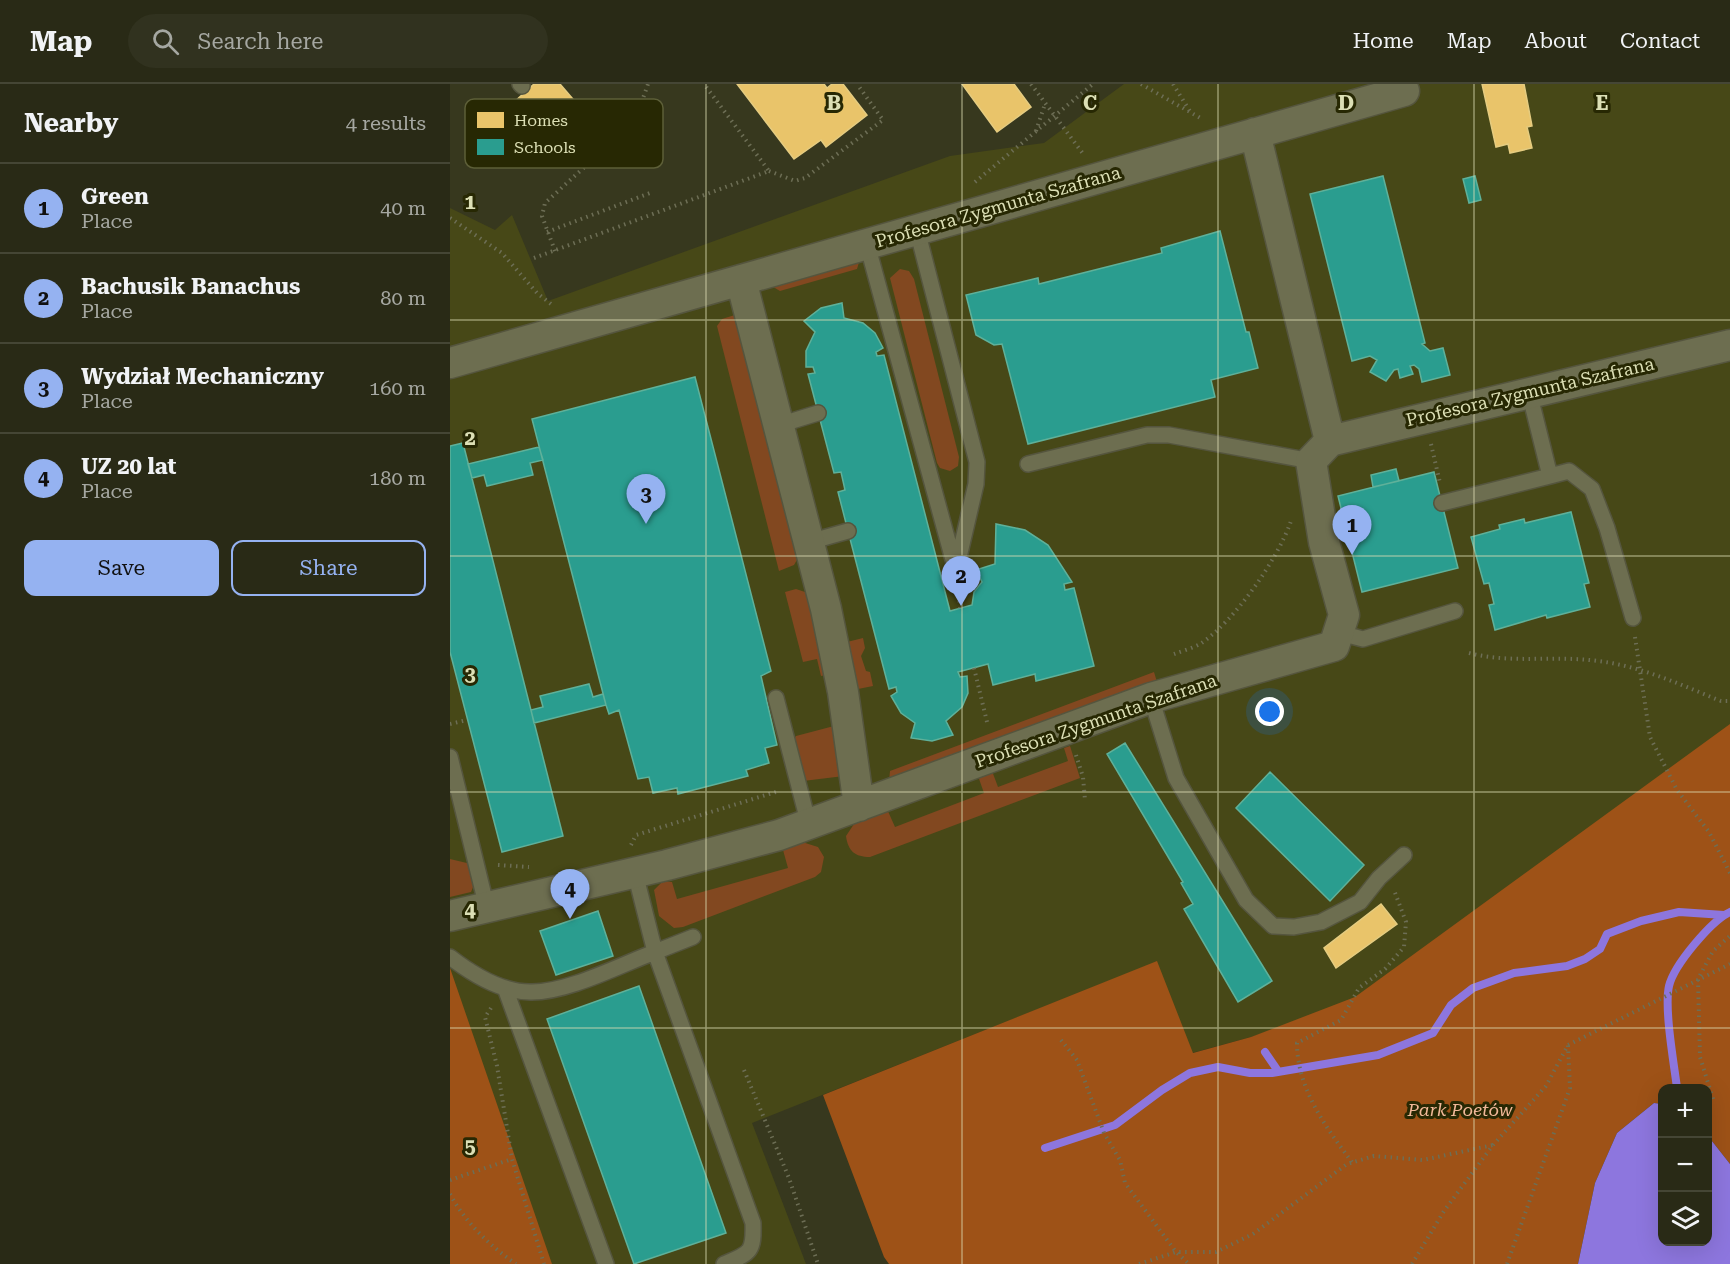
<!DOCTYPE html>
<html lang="en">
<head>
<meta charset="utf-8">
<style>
	:root { --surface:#292a16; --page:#31321f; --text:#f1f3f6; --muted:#a5a7a1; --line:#454635; --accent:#95b2f1 }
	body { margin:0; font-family:"Roboto Serif",serif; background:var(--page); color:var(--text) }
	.controls { position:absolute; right:18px; bottom:18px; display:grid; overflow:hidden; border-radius:12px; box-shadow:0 6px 24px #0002 }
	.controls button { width:54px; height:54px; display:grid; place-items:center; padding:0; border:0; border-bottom:2px solid var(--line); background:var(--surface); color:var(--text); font:30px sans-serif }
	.you { position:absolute; left:820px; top:628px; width:21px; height:21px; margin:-15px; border:4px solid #fff; border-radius:50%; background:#1a73e8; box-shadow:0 0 0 9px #1a73e833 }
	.badge { display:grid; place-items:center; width:39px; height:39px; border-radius:50%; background:var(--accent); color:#111; font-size:20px; font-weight:700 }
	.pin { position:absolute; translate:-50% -50px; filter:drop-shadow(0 2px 3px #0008) }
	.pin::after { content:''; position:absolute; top:32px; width:21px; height:18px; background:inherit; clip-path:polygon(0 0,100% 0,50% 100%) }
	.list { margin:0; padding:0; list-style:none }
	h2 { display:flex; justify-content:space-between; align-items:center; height:78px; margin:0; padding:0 24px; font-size:26px }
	h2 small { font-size:20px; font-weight:400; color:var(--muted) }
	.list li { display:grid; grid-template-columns:39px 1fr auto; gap:18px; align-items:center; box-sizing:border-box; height:90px; padding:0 24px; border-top:2px solid var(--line) }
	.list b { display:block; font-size:22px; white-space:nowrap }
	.list p { margin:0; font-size:20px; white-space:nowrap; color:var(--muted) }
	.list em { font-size:20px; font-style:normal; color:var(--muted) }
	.actions { display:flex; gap:12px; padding:18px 24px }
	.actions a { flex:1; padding:14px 0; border:2px solid var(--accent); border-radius:12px; text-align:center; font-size:21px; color:var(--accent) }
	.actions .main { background:var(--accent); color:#111 }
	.icon { flex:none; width:33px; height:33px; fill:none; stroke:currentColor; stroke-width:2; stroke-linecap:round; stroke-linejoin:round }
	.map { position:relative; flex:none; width:1280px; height:1180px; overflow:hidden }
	header { display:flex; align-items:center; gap:36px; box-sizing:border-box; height:84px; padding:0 30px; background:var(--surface); border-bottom:2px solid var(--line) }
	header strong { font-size:28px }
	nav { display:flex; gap:33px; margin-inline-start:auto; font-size:21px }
	.search { width:420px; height:54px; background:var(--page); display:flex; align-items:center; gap:15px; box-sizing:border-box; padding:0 21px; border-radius:33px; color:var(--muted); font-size:22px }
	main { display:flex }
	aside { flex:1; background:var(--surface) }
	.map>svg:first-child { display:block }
	.built { fill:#474817 }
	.green { fill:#824820 }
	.forest { fill:#9e5217 }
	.water { fill:#8d76de }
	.homes { fill:#e9c46a; stroke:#e5cc80; stroke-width:1.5 }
	.schools { fill:#2a9d8f; stroke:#5fb19a; stroke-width:1.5 }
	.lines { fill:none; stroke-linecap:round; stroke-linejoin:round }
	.stream { stroke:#8d76de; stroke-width:8 }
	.service-casing { stroke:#55553e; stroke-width:18 }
	.minor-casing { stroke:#55553e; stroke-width:33 }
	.path { stroke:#6d6e55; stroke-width:4; stroke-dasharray:1.5 4.5; stroke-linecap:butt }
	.service { stroke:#6d6e50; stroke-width:15 }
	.minor { stroke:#6d6e50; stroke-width:30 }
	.grid { fill:none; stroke:#dcdfb5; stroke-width:1.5; stroke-opacity:0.55 }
	.labels { text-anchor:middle; stroke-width:6; stroke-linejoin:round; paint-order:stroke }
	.street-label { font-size:18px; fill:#dcdfb5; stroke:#272803 }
	.park-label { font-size:18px; font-style:italic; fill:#f1b898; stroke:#272803 }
	.key { fill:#272803; stroke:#5d5f38; stroke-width:1.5 }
	.key-label { font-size:16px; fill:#dcdfb5 }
	.grid-label { font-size:20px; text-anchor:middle; font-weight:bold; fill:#dcdfb5; stroke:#272803; stroke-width:6; stroke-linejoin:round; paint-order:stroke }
</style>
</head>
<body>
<header>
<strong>Map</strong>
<div class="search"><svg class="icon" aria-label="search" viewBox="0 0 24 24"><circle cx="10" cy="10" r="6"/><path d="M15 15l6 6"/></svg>Search here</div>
<nav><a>Home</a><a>Map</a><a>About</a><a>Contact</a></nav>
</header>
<main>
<aside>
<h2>Nearby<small>4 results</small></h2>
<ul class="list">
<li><span class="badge">1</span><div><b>Green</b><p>Place</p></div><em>40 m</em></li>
<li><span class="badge">2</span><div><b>Bachusik Banachus</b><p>Place</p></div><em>80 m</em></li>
<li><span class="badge">3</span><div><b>Wydział Mechaniczny</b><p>Place</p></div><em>160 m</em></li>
<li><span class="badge">4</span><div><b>UZ 20 lat</b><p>Place</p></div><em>180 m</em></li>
</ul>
<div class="actions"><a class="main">Save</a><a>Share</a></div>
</aside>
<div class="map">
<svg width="1280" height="1180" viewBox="0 0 1280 1180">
	<rect width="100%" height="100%" fill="#37381e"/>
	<path class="built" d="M674 0H1280V792L801 953 742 969 706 878 302 1039 356 1180H57L0 1033V124L45 146 62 131 98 217 500 72 594 59Z"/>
	<path class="green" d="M410 175 407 185 330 207 320 201Z
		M450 185 459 187 464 195 509 373 508 382 500 387 490 384 487 379 440 194Z
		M288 230 348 474 344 481 329 487 267 242 272 235Z
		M346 505 361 510 380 590 371 592 367 575 353 578 335 508Z
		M413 554 415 564 411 572 416 587 420 588 423 602 403 606 393 559Z
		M704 588 707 598 546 657 540 656 538 660 439 697 440 687Z
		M384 642 394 692 353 697 342 657 346 652Z
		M620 662 630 694 420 773C405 773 398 767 396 752L406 737 437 725 445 743 534 709 528 692 542 687 548 703 618 677 614 664Z
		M352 758 368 763 374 773 371 788 365 793 233 843 224 844 209 832 204 806 213 797 222 798 227 815 338 784 333 766Z
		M0 775 21 780 26 796 21 808 0 813Z"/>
	<path class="forest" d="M1280 640V1080L1258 1052V1004H1212V1020L1204 1019 1167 1049 1145 1099 1128 1180H439L434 1173 373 1011 707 877 743 969 801 953 905 913Z
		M0 884 102 1180H0Z"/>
	<path class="water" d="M1204 1019 1212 1020V1158H1258V1052L1280 1080V1180H1128L1145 1099 1167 1049Z"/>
	<path class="homes" d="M84 0H110L134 28 98 59 63 19Z
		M287 0H374L377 4 382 0H393L417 31 376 63 371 56 344 75Z
		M512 0H564L581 23 547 48Z
		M1032 0H1074L1082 42 1077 43 1082 64 1060 69 1058 60 1046 63Z
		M931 820 947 840 886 884 874 864Z"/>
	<path class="schools" d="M933 92 975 259 972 260 980 267 993 264 1000 291 972 298 969 285 964 281 960 282 963 290 950 294 948 285 944 286 936 297 920 288 927 276 920 272 902 277 860 110Z
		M1025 92 1031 116 1019 119 1013 95Z
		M770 147 796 248H799L808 284 761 296 765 313 578 360 552 260 544 261 526 251 516 211 588 194 589 200 712 169 711 164Z
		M392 219 394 234 413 239 425 249 433 264 426 268 427 272 434 271 500 527 522 521 524 508 532 498 526 486 545 480 546 440 575 446 598 461 622 498 614 500 615 506 624 504 644 582 586 597 585 590 543 601 538 580 508 588 510 593 517 592 518 609 512 623 496 637 503 651 482 657 461 654 465 639 451 629 441 612 447 608 446 603 439 605 398 447 388 408 395 406 391 388 384 389 358 290 365 289 363 283H356V267L365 248 354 237 371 224Z
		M245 293 321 587 311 592 327 661 315 664 319 679 296 686 298 692 228 710 227 704 203 709 199 693 188 695 169 626 159 630 156 621 82 335Z
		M13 359 113 752 52 768 0 568V362Z
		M89 363 93 376 80 379 83 391 37 402 34 391 22 394 18 380Z
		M946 385 949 397 923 403 921 391Z
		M984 388 1008 484 912 508 888 412Z
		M1121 428 1139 499 1134 500 1140 523 1097 534 1096 531 1045 546 1039 521 1044 520 1039 499 1034 500 1021 453 1050 445 1049 441 1074 435 1075 439Z
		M139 600 143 613 153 610 156 621 84 639 81 626 93 623 90 612Z
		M675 659 822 897 788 918 734 825 743 820 731 799 733 798 657 670Z
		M820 688 914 781 880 817 786 724Z
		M148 827 163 872 106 891 90 847Z
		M189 902 276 1149 184 1180 97 935Z"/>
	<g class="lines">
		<path class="stream" d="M815 968 828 987
			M1227 1004C1224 980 1214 924 1219 902 1224 881 1261 837 1280 828
			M595 1064 665 1041 712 1006 740 989 768 983 800 989H822L928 971 983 949 1001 921 1023 904 1064 889 1117 882 1135 875 1150 865 1157 850 1191 837 1229 828 1274 831"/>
		<defs>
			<path id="service" d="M70 0 72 2
				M467 146 527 378 526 400 506 486
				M417 160 505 483
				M1079 308 1100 392 1119 387 1142 405 1157 444 1183 534
				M329 341 368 329
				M578 380 697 351H719L861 377
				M992 419 1100 392
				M359 458 398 447
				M890 549 913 555 1005 527
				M326 614 359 741
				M701 614 726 694 796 816 823 842 844 843 871 838 910 818 929 794 954 771
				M0 673 37 824
				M243 853 205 868 303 1139C304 1169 300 1169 274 1180
				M0 873C22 890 51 908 80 908 117 909 170 881 205 868L185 789
				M55 904 156 1180"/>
			<path id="minor" d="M805 49 880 357
				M291 196 376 525 393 608 409 722
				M0 279 954 7
				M0 832 217 781 329 751 701 614 884 562 894 531 874 458 861 377 880 357 1280 261"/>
		</defs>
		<use href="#service" class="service-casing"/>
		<use href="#minor" class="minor-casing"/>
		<path class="path" d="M581 0 634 71
			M691 0 752 35
			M723 0 741 29
			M586 47 595 20
			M319 87 345 97 355 94 433 36 407 0
			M525 98 643 0
			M0 134 52 169 87 209 101 220
			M97 148 200 109
			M105 167 92 132 95 119 185 37 198 0
			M84 174 319 87 254 0
			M981 360 990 399
			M508 505 510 524
			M1185 553 1200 653 1227 706 1259 748 1280 789
			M1019 569C1061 580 1105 571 1148 577 1191 582 1231 601 1271 617H1280
			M724 570C732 567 743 564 750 560 784 538 828 475 841 437
			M524 584 538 642
			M0 640 17 636
			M626 671 633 693 635 716
			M181 761 186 751 329 707
			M48 781 79 783
			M41 924 35 933 47 982 62 1075 94 1180
			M611 956 627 976 654 1049 670 1076 675 1099 726 1168 739 1180
			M294 986 339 1094 368 1180
			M1263 1015 1250 973 1248 895 1263 867 1280 852
			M902 1078C876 1044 847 1004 847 959L891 936 909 904 935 885 954 863 956 838 944 806
			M0 1096 62 1075
			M0 1110C15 1138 40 1162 66 1180
			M689 1180 726 1168H766L803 1150 897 1080 924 1072 973 1076 1043 1061
			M962 1180 994 1127 1043 1061 1096 1002 1118 961 1280 880
			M1057 1180 1120 1004 1118 961"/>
		<use href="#service" class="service"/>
		<use href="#minor" class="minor"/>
	</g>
	<path class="grid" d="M256 0V1180M512 0V1180M768 0V1180M1024 0V1180M0 236H1280M0 472H1280M0 708H1280M0 944H1280"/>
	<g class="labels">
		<g class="street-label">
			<text transform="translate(548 123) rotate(-16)" y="6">Profesora Zygmunta Szafrana</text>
			<text transform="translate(1080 308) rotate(-13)" y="6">Profesora Zygmunta Szafrana</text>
			<text transform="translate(646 637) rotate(-19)" y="6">Profesora Zygmunta Szafrana</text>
		</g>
		<g class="park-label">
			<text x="1010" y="1032">Park Poetów</text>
		</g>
	</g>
	<rect x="15" y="15" width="198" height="69" rx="9" class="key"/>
	<rect x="27" y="28" width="27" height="16" fill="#e9c46a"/>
	<rect x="27" y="55" width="27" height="16" fill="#2a9d8f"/>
	<g class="key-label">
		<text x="64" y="42">Homes</text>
		<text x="64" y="69">Schools</text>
	</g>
	<g class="grid-label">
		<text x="384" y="26">B</text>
		<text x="640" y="26">C</text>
		<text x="896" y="26">D</text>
		<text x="1152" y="26">E</text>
		<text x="20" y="125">1</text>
		<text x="20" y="361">2</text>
		<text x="20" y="597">3</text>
		<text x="20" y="833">4</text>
		<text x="20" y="1069">5</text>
	</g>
</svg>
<div class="controls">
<button>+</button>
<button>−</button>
<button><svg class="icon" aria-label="layers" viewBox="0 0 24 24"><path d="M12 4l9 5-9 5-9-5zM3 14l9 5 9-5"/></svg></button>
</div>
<div class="you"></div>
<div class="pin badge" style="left:902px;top:471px">1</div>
<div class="pin badge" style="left:511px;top:522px">2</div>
<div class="pin badge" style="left:196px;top:440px">3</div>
<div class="pin badge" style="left:120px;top:835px">4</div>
</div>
</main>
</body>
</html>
